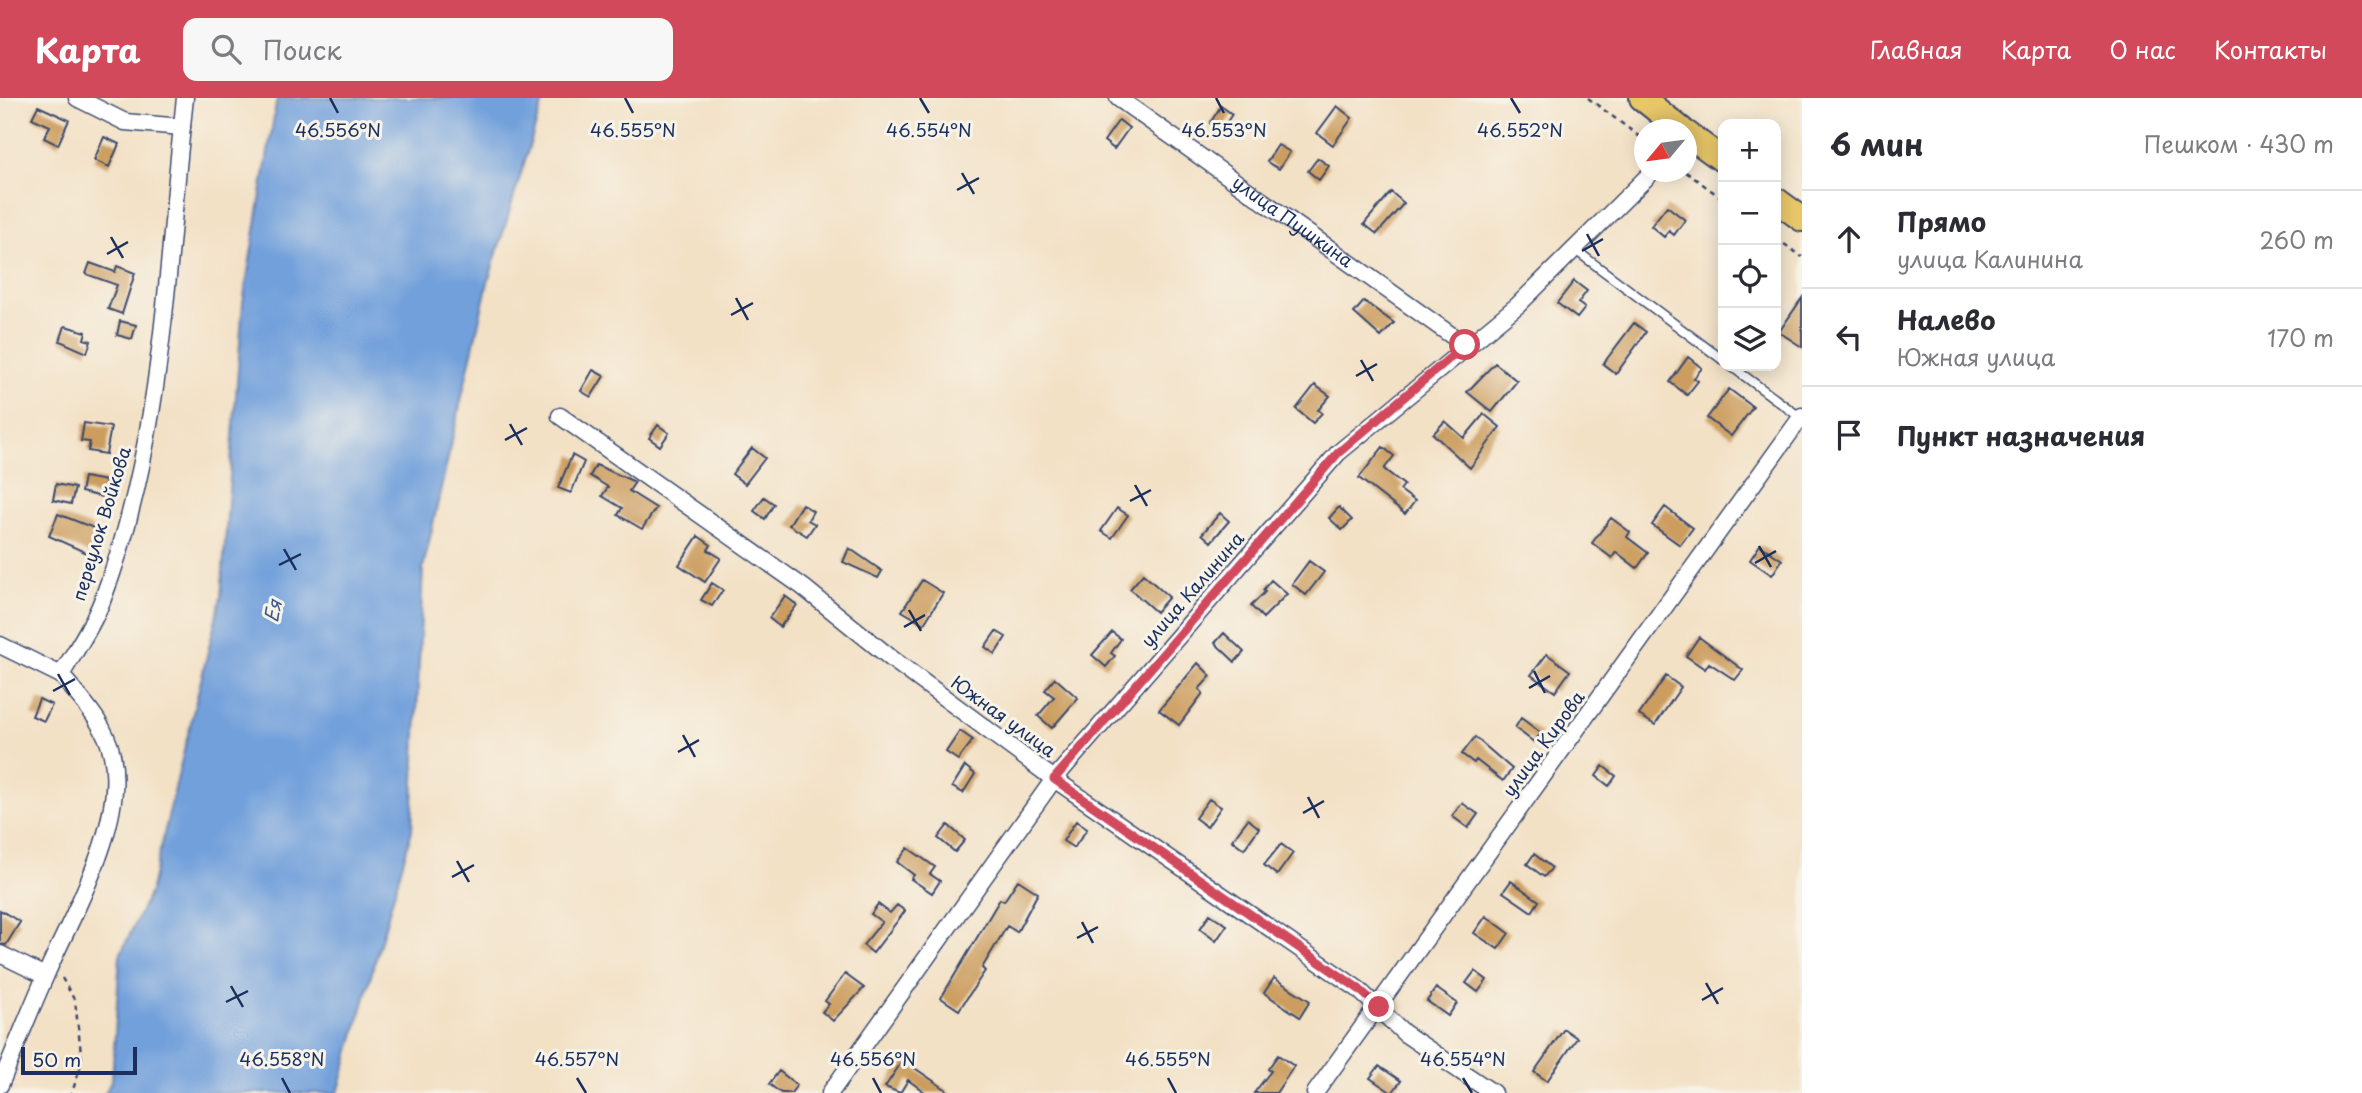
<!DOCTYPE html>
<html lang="ru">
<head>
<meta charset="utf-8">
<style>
	:root { --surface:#fff; --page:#f7f7f7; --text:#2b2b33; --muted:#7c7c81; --line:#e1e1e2; --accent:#d1495b }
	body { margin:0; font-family:"Playpen Sans",sans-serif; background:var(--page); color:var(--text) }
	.controls { position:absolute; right:21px; top:21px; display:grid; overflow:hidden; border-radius:14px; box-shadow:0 4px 18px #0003 }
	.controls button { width:63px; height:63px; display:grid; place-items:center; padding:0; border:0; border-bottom:2px solid var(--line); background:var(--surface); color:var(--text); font:35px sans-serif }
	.compass { position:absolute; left:1634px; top:21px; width:63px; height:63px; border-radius:50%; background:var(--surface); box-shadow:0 4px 18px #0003; rotate:241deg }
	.scale { position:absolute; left:21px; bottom:18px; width:116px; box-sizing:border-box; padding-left:7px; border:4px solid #1b2f5e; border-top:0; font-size:19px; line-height:24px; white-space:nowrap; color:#1b2f5e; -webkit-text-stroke:5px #f7f3e8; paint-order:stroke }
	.stop { position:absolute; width:21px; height:21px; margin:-16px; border:5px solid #d1495b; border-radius:50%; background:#fff }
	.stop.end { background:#d1495b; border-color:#fff; box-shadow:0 2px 7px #0008 }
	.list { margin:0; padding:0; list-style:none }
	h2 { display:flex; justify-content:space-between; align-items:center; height:91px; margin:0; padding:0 28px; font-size:30px }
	h2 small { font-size:23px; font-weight:400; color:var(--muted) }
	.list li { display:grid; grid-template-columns:46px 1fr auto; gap:21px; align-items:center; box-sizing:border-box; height:98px; padding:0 28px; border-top:2px solid var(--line) }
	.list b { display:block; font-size:26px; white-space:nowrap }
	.list p { margin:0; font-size:23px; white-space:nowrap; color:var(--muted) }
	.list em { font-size:23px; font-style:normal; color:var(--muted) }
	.icon { flex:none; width:38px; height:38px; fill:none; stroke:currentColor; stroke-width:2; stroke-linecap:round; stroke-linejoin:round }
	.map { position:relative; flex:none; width:1802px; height:995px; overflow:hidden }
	header { display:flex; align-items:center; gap:42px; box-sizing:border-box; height:98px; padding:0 35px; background:var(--accent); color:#fff }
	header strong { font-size:33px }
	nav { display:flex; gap:38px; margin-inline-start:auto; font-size:24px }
	.search { width:490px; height:63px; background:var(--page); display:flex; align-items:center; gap:18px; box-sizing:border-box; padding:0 24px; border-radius:14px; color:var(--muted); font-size:26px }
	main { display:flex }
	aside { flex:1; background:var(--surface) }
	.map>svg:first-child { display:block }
	.water { fill:#72a0db; stroke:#46689c; stroke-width:2 }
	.building { fill:#cc9d5e }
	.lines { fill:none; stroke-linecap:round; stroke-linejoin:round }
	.service-casing { stroke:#3b4a6e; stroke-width:11 }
	.minor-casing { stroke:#3b4a6e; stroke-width:19 }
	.primary-casing { stroke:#3b4a6e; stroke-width:28 }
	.path { stroke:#3b4a6e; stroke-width:2.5; stroke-dasharray:5 5; stroke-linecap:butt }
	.service { stroke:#fff; stroke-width:8 }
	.minor { stroke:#fff; stroke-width:16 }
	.primary { stroke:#e9c769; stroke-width:24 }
	.route { stroke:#d1495b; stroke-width:9 }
	.ticks { fill:none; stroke:#1b2f5e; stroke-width:2.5 }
	.labels { text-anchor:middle; stroke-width:6; stroke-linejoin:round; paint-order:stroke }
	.street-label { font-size:18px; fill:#1b2f5e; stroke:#f7f3e8 }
	.water-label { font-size:19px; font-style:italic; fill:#39578a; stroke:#f7f3e8 }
	.ticks-label { font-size:18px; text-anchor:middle; fill:#1b2f5e; stroke:#f7f3e8; stroke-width:6; stroke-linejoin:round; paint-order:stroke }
</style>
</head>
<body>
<header>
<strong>Карта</strong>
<div class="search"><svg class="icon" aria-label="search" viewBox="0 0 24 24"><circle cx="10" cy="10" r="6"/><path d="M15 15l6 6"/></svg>Поиск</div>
<nav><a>Главная</a><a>Карта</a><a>О нас</a><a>Контакты</a></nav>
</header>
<main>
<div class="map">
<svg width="1802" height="995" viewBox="0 0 1802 995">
	<rect width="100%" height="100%" fill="#f7f3e8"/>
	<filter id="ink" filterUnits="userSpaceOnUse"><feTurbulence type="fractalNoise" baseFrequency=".0143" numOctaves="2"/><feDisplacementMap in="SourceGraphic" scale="14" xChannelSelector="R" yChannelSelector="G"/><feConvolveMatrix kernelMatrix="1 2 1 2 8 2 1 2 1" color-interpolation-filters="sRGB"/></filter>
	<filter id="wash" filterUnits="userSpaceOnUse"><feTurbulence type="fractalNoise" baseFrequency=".00686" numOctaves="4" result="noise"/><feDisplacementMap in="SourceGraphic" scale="28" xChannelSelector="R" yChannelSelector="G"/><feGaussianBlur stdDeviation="1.57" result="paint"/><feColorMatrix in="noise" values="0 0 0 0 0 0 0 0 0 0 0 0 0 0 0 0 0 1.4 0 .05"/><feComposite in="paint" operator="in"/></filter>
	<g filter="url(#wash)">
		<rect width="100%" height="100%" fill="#f3e1c6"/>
		<path class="water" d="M277 0H544L488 184 423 470 412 732 338 995H105L112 982 120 857 150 794 221 499 243 204Z"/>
		<g id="blocks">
			<path class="building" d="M38 8 69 22 58 47 44 40 50 28 32 20Z
				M1221 8 1232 16 1221 33 1210 25Z
				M1337 8 1352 20 1333 47 1317 35Z
				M1119 22 1129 30 1114 51 1104 43Z
				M104 39 119 46 109 69 94 62Z
				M1278 47 1290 54 1279 71 1267 64Z
				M1318 60 1329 68 1319 82 1308 73Z
				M1391 94 1404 105 1377 136 1364 126Z
				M1667 108 1685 122 1674 137 1669 133 1664 139 1651 128Z
				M90 165 115 174 117 168 135 175 122 216 108 211 117 187 86 176Z
				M1574 183 1587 193 1578 205 1585 210 1577 220 1557 205Z
				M1802 200V249L1779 234Z
				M1364 203 1394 225 1381 239 1354 215Z
				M120 223 136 227 132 241 117 237Z
				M1634 225 1646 234 1616 276 1603 266Z
				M65 228 86 234 84 241 91 243 87 255 60 243Z
				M1688 259 1702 270 1694 280 1698 283 1687 297 1670 284Z
				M1495 265 1517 283 1492 314 1467 294Z
				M593 272 604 278 591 299 581 293Z
				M1315 287 1330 298 1318 312 1322 315 1313 325 1296 311Z
				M1729 291 1753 309 1731 338 1707 320Z
				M1484 316 1500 329 1470 370 1433 336 1445 323 1464 340Z
				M84 325 111 329 106 356 88 353 90 344 81 343Z
				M658 327 669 335 660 348 649 340Z
				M1383 349 1394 358 1384 371 1404 387 1400 392 1415 403 1405 416 1359 380Z
				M752 350 765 360 745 386 732 376Z
				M572 357 584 364 571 395 558 390Z
				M596 367 635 384 629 393 656 410 642 431 618 417 622 410 602 398 608 389 590 378Z
				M84 379 106 383 102 399 81 394Z
				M56 386 75 390 71 406 53 402Z
				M764 399 774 406 765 421 754 413Z
				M802 406 813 413 808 422 815 426 807 438 789 427Z
				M1339 409 1352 422 1342 432 1329 420Z
				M1665 409 1693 430 1680 447 1652 427Z
				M1117 410 1128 417 1112 440 1101 433Z
				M1220 415 1229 423 1211 444 1202 436Z
				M58 416 99 432 89 456 49 438Z
				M1611 420 1630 434 1627 439 1648 455 1637 470 1616 454 1612 460 1592 445Z
				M698 438 711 447 708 452 721 460 705 484 679 467Z
				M1760 447 1782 462 1772 477 1750 462Z
				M849 450 882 473 878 480 843 464Z
				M1309 463 1324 474 1306 497 1292 486Z
				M1143 476 1169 499 1156 514 1130 491Z
				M922 482 943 495 924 526 902 513Z
				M1271 482 1287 496 1263 520 1251 508 1265 494 1263 492Z
				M712 485 723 492 712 508 701 502Z
				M785 498 797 507 780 529 769 520Z
				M996 533 1006 539 995 556 985 549Z
				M1112 534 1121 541 1111 555 1115 558 1106 569 1092 557Z
				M1224 535 1244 554 1235 564 1215 545Z
				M1699 539 1743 572 1735 582 1709 565 1705 571 1686 558Z
				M1547 556 1570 573 1555 594 1531 577Z
				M1198 565 1211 578 1199 591 1203 595 1179 627 1159 612Z
				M1666 578 1681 589 1655 627 1639 617Z
				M1055 580 1078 600 1052 630 1038 618 1054 599 1045 592Z
				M39 601 52 607 44 623 32 618Z
				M1521 620 1541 635 1534 644 1515 630Z
				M960 633 973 642 958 662 946 654Z
				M1475 639 1512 671 1503 683 1476 662 1474 665 1462 656Z
				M965 668 975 676 963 695 952 689Z
				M1603 668 1616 678 1609 688 1596 678Z
				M1209 701 1221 709 1207 729 1195 720Z
				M1462 705 1478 716 1468 730 1452 718Z
				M1248 721 1259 730 1244 751 1232 742Z
				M1076 723 1087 731 1074 750 1063 743Z
				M948 727 965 742 955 754 938 740Z
				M1281 746 1293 755 1277 777 1264 767Z
				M908 750 935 769 930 776 940 783 932 795 911 781 914 777 897 764Z
				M1534 756 1552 770 1544 779 1527 766Z
				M1018 782 1038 795 1017 834 1007 828 982 870 985 873 959 912 941 900 1000 801 1004 803Z
				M1511 783 1539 803 1532 814 1503 794Z
				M878 806 890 815 897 807 905 813 873 855 863 847 882 824 871 816Z
				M0 812 20 824 6 847 0 846Z
				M1210 816 1227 827 1216 843 1200 831Z
				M1486 818 1509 835 1498 851 1474 835Z
				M1475 873 1487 882 1478 894 1466 885Z
				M845 876 864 890 833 923 822 914 829 906 825 903Z
				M1274 880 1310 903 1300 919 1264 895Z
				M1436 890 1457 905 1448 918 1427 903Z
				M1564 931 1577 940 1547 983 1534 974Z
				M1278 957 1294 968 1276 995H1254L1271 973 1268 971Z
				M903 962 951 995H926L908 982 900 995 885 989Z
				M1379 968 1401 983 1392 995 1370 980Z
				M779 973 797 987 791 995H781L769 986Z"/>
		</g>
	</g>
	<g filter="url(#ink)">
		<use href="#blocks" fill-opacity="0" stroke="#3b4a6e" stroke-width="2"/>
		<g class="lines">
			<defs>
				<path id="service" d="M1574 151 1723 262
					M1731 268 1801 320"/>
				<g id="minor">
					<path d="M77 0 125 24 182 29"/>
					<path id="s1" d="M1118 0 1465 247"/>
					<path d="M560 318 803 489 892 561 1054 681 1358 891 1404 935 1493 995"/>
					<path d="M0 547 61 577"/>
					<path d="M0 856 45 878"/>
					<path d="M0 987C15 951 29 915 45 879 71 818 127 726 112 657 106 626 81 601 61 577 75 553 92 529 102 503 164 343 166 169 185 0"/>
					<path d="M830 995 1054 681 1338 355 1518 207 1652 74"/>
					<path d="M1315 995 1802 318"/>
				</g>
				<path id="primary" d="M1642 0 1682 32
					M1686 35 1723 62
					M1776 102 1802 121"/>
			</defs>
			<use href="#service" class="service-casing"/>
			<use href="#minor" class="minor-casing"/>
			<use href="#primary" class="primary-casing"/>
			<path class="path" d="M1588 0 1644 42
				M1686 74 1723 101
				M1776 140 1802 159
				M62 880 75 903 82 963 72 995"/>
			<use href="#service" class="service"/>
			<use href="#minor" class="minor"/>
			<use href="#primary" class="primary"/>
		</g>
	</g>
	<g class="lines" filter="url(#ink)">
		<path class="route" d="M1379 909 1359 891 1054 681 1338 355 1465 247"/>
	</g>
	<path class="ticks" d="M330 0 338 15M625 0 633 15M920 0 929 15M1216 0 1224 15M1511 0 1520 15M962 75 974 96M957 92 979 80M1587 136 1599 158M111 139 123 160M1582 153 1603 141M107 156 128 144M736 200 748 222M731 217 753 205M1361 262 1373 283M1356 278 1377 266M510 326 522 347M505 342 527 330M1135 387 1147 408M1130 403 1151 392M1759 448 1771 469M284 451 296 472M1755 465 1776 453M279 467 301 456M909 512 921 533M904 529 925 517M1534 573 1545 595M58 576 70 597M1529 590 1550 578M53 593 75 581M683 637 695 659M678 654 699 642M1308 699 1319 720M1303 715 1324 703M457 763 469 784M452 779 474 767M1082 824 1093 845M1077 840 1098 829M1706 885 1718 906M231 888 243 909M1702 902 1723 890M226 904 248 893M282 980 290 995M577 980 586 995M873 980 881 995M1168 980 1176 995M1463 980 1472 995"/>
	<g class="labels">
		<g class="street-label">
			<text dy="6" stroke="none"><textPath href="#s1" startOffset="214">улица Пушкина</textPath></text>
			<text transform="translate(102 426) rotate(-73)" y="6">переулок Войкова</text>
			<text transform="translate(1193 492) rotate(-49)" y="6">улица Калинина</text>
			<text transform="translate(1003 619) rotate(36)" y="6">Южная улица</text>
			<text transform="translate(1544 646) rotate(-54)" y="6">улица Кирова</text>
		</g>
		<g class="water-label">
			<text transform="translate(273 513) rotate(-78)" y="7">Ея</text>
		</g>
	</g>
	<g class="ticks-label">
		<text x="338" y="39">46.556°N</text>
		<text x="633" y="39">46.555°N</text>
		<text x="929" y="39">46.554°N</text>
		<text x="1224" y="39">46.553°N</text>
		<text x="1520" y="39">46.552°N</text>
		<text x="282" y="968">46.558°N</text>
		<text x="577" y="968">46.557°N</text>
		<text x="873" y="968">46.556°N</text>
		<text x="1168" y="968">46.555°N</text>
		<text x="1463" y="968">46.554°N</text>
	</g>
</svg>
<div class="controls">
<button>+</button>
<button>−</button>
<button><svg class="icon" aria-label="locate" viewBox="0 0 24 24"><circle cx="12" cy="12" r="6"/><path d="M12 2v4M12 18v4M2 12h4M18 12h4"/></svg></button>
<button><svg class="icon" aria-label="layers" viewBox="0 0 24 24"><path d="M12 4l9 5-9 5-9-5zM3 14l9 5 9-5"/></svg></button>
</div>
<svg class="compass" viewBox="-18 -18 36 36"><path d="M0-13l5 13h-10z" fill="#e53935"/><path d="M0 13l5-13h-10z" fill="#7c7c81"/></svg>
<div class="scale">50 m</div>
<div class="stop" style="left:1465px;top:247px"></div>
<div class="stop end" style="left:1379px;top:909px"></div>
</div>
<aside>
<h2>6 мин<small>Пешком · 430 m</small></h2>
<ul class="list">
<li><svg class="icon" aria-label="ahead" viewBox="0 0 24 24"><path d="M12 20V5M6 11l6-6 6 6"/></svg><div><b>Прямо</b><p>улица Калинина</p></div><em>260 m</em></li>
<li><svg class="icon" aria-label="left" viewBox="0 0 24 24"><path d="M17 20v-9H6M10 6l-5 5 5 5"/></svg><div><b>Налево</b><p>Южная улица</p></div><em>170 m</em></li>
<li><svg class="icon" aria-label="arrive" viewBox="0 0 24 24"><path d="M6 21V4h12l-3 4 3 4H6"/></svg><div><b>Пункт назначения</b></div></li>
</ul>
</aside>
</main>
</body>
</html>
